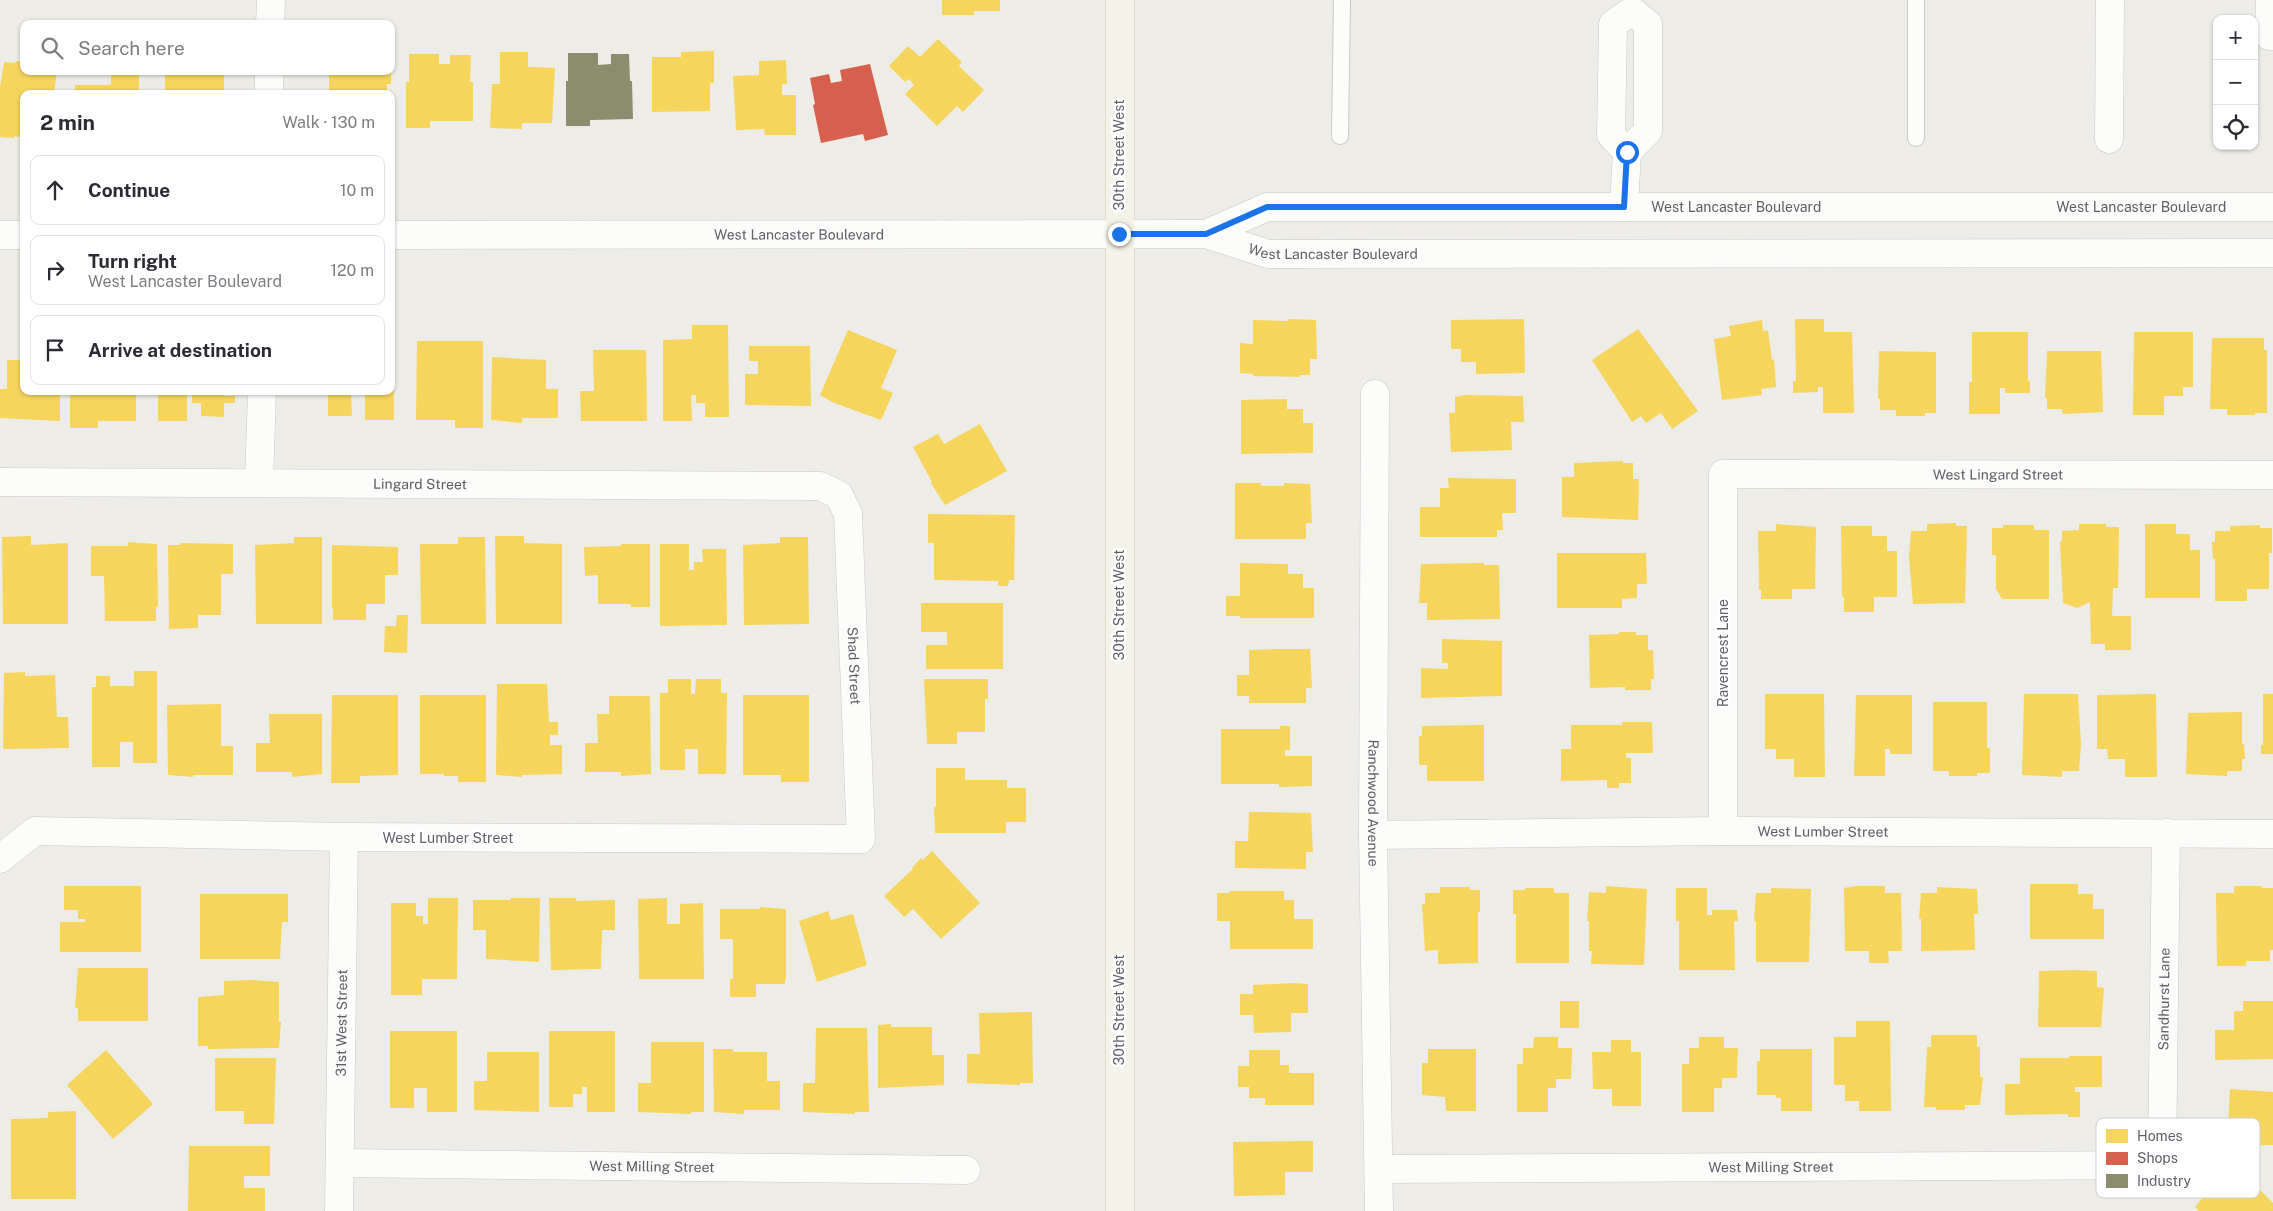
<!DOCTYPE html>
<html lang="en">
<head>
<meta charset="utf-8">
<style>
	:root { --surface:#fff; --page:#f2f2f3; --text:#2b2b33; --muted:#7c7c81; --line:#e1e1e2 }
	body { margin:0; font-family:"Public Sans",sans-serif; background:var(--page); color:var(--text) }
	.controls { position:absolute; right:15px; top:15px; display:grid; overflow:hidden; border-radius:10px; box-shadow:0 1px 4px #0004 }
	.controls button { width:45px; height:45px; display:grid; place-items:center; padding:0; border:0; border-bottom:1px solid var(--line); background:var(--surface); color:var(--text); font:25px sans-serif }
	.stop { position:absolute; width:15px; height:15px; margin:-11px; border:4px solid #1a73e8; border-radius:50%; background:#fff }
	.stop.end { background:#1a73e8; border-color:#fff; box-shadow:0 1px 5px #0008 }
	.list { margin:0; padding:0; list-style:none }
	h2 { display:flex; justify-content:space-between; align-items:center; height:65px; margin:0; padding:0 20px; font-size:21px }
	h2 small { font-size:16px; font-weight:400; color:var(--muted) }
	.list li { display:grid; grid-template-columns:32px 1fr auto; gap:15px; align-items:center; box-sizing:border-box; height:70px; margin:0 10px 10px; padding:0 10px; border:1px solid var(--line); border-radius:10px }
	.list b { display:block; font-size:19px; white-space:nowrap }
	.list p { margin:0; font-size:16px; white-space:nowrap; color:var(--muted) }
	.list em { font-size:16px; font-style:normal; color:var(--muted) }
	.icon { flex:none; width:28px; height:28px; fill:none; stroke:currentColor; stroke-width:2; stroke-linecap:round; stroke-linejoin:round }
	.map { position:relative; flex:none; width:2273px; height:1211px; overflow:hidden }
	.search { position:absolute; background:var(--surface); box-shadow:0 1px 4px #0004; left:20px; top:20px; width:375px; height:55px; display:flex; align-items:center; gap:12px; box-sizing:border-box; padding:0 18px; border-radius:10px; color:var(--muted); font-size:19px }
	.panel { position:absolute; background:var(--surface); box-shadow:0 1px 4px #0004; left:20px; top:90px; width:375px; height:305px; border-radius:10px }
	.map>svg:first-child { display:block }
	.homes { fill:#f6d55c }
	.shops { fill:#d6604d }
	.industry { fill:#8c8c6e }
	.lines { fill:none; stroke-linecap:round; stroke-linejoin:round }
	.lane-casing { stroke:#cac9c9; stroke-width:18 }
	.street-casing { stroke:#cac9c9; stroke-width:29 }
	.secondary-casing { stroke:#c9c9c8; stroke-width:29 }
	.primary-casing { stroke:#d5d0b5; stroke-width:29 }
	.lane { stroke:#fcfcfb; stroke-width:16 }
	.street { stroke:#fcfcfb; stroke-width:28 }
	.secondary { stroke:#fcfcfb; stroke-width:28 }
	.primary { stroke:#f3f3e8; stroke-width:28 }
	.route { stroke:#1a73e8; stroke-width:6 }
	.labels { text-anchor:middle; stroke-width:5; stroke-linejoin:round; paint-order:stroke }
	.street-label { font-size:14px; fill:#5d5f66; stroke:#fff }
	.key { fill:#fff; stroke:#cecfd1; stroke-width:1 }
	.key-label { font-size:14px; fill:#5d5f66 }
</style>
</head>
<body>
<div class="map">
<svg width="2273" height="1211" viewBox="0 0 2273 1211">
	<rect width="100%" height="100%" fill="#edece7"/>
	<path class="homes" d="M942 0H1000V11H974V15H942Z
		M938 39 962 62 959 66 984 90 963 112 957 106 937 126 905 94 914 85 909 79 905 82 889 66 908 46 920 57Z
		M714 51V83H710V111L652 112V57H681V52Z
		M500 52H528V67L555 68 552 123H522V129L490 128 492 84H500Z
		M409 54H439V64H450V55H471L470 82H473V121H430V128H406V82H409Z
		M786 60 787 84H782V95H796V135H765L764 129 736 130 733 76 759 75V61Z
		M16 61 24 62V71H57L54 94H24V138L15 136 14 138 0 137V87L4 62 15 63Z
		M111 71H139V94H75V85H111Z
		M224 71V94H165V72Z
		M329 71H391V84H387V94H329Z
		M1288 319 1316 320 1317 359H1310V375H1300V377L1253 376V374L1240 373V343L1253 344V320L1288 321Z
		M1524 319 1525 373 1476 374V362H1461V349H1451V320Z
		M1795 319H1824V332H1852L1854 413H1823V387H1818V392L1793 393V381H1796Z
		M1762 320 1763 331 1768 330 1772 360 1774 359 1776 387 1761 389 1762 395 1722 400 1714 339 1731 336 1729 326Z
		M692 325H728L729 417H705V403H696V395H691L692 421H663V340L692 339Z
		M1638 329 1698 411 1672 429 1661 413 1646 423 1641 416 1632 422 1592 360Z
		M848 330 897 350 881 388 893 393 881 420 832 402 820 395Z
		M1972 332H2028V381H2030V393H2005V388H2000V414H1969V382H1972Z
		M2134 332H2193V387H2183V396H2164V415H2133Z
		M2212 338H2264V350H2267V413H2255V415H2227V409H2210Z
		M391 339H393L394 420H365V395H351L352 416H328V391H391Z
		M417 341H483V428H455V420H416Z
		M749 346H810L811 406 745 405V374H758V361H749Z
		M593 350H646L647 421H581L580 391H594Z
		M1879 351 1936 352V413H1925V416H1896V410H1880V399H1878Z
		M2047 351H2101L2103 412 2063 414 2062 409H2047V398H2045Z
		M492 357 546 360V389H558V418H522V423L491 420Z
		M7 360H24V391H60V421L0 418V389H7Z
		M70 391H136V421H98V428H70Z
		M158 391H225V396H235V403H224V417L201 416V403H192V395H187V421H158Z
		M1465 395 1523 396 1524 422H1511L1512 450 1451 452 1449 413H1455V397Z
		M1287 399V409H1303V423H1313V453L1241 454V400Z
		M980 424 1007 471 945 505 931 483 932 482 913 447 938 434 944 444Z
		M1623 461V463H1633V479H1639L1638 520 1562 517V477H1574V463Z
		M1448 478 1516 479V513H1502L1503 530H1497V537H1420V507H1440V488H1449Z
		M1235 483H1261V486H1284V483L1310 484 1312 523H1306V539H1235Z
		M928 514 1015 515 1014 580H1009L1008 586H998V581L934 580V543H928Z
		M1956 523V526H1967L1965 603 1913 604 1909 557 1911 531H1927V524Z
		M1776 524 1816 527 1815 589H1792V599H1761V590H1759L1758 531H1776Z
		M2079 524H2106V527H2119L2118 588H2113L2112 616H2131V650H2105V644H2091L2090 602 2077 608 2063 603 2060 541H2062V531L2079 530Z
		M2145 524H2176V534H2190V550H2200V598H2145Z
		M2003 525H2034V530H2049V599H2002L1996 589V555H1992V528H2003Z
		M2260 525V528H2272V553H2269V589H2247V601H2215V559H2213L2212 542H2215V531H2230V526Z
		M1841 526H1872V536H1887V551H1897V597H1874V612H1844V597H1842Z
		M31 536V545L68 543V624H3L2 537Z
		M495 536H524V543L562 544V624H496Z
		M294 537H322V624H256L255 545 294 543Z
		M458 537H485L486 624H421L420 544H458Z
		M780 537H808L809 624 744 625 743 545 780 543Z
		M128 542 157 544 158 607H156V621H105L104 576H91V546H128Z
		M180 543 233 544V574H221V615H198V628L169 629 168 545H180Z
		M621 544H650V607H631V604H598V575L585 576 584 547 621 546Z
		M660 544H689V570H694V562H703L702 549H726L727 625 660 626Z
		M332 545 398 547V575H385V604H366V620H333V608H332Z
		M1557 553H1646L1647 584H1637V598L1622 599V608H1557Z
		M1240 563 1288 564V574H1303V588H1314V618H1240V616H1226V596H1240Z
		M1484 563V565H1499L1500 619 1427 620V603H1419L1421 564Z
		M921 603H1003V669H926V645H947V632H921Z
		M397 615H408L407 653 384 652 385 626H396Z
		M1619 632H1636V635H1648V650H1653L1654 679H1651V690H1625V687L1590 688 1589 635 1619 634Z
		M1442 639 1502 641V696L1421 698V668L1448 669V663H1442Z
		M1281 649H1310L1312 688H1306V703H1249V696H1237V675H1249V650Z
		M134 671H157V763H133V742H120V767H92V687H96V676H110V686H134Z
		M25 672V676L55 675 57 717H68L69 748 3 749 4 673Z
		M668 679H691V694H695L696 679H721V693H727L726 774H698V749H685V770H660V693H668Z
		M924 679H988V699H985V732H957V744H927Z
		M497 684H547L549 722H558V735H550V745H562V774L522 775V777L496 775Z
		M1765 694H1824L1825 777H1794V759H1776V749H1765Z
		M2024 694H2078L2081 744 2079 771H2062V777L2022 775Z
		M2156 694 2157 777H2125V759H2108L2107 749H2097V695Z
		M2263 694H2273V754H2261V745H2263Z
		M332 695H398V775L360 776V783H331Z
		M420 695H486V782H458V776H444V774H420Z
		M743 695H809V782H781V775H743Z
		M1856 695H1912V754H1890V749H1885V776H1854Z
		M609 696H650L651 774 621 776V772H585V743H598L597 714H609Z
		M1933 702H1987V748H1990V773H1977V776H1949V771H1933Z
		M221 704V746H233V775H193V777L168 775 167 705Z
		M2242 712V744H2244L2245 759H2242V771H2227V776L2186 774 2188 713Z
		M269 714H322V774L292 777V772H256V743H270Z
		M1622 722H1652L1653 753H1626V758H1631V783H1619V788H1607V780L1561 781V749H1571V725H1622Z
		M1484 725V781H1427V765H1419V736H1422V726Z
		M1280 726H1290V750H1285V756H1312V786L1279 787V784H1221V729H1280Z
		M936 768H965V780H1007V788H1026V822H1006V833H935L934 807H936Z
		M1249 812 1311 813 1313 852H1306V869L1235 868V841H1248Z
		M932 851 980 903 941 939 913 909 904 917 884 896 913 869 912 868 921 858 923 860Z
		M2030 884H2078V894H2093V909H2104V939H2030Z
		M64 886H141V952H60V922H85V919H78V910H64Z
		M1606 886 1647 889 1644 965 1591 964 1592 951H1589V921H1587L1589 892 1606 893Z
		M1856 886H1885V893H1901L1902 951H1888L1889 963H1869V951H1845L1844 888Z
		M2234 886H2262V888H2273V950H2270V961H2246V966H2217L2216 893H2234Z
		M1440 887H1470V890H1480V912H1478V963L1438 964V950L1425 951 1422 904H1425V893H1440Z
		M1937 887 1977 889 1978 914H1974L1975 950 1921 951V919H1919L1921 893H1937Z
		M1525 888H1554V893H1569V963H1516V914H1513V890H1525Z
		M1676 888H1707V915H1712V910H1737L1738 921H1734L1735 970H1679V921H1676Z
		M1771 888 1811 889 1809 962H1756V921H1754L1756 893H1771Z
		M1230 891H1284V900H1294V919H1313V949H1230V921H1217V893H1230Z
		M200 894H288V922H282L280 959H200Z
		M428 898H458L457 979H422V995H391V903H416V916H423V924H428Z
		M511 898H540L539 962 486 959V930H473V900H510Z
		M549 898H576V901L615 900V930H602L601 969 551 970Z
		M667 898V924H680V904L703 903 704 979H639L638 899Z
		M760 907 786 909V979H785V984H756V997H730V979H733V939H720V909H760Z
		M828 911 831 920 853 914 867 965 817 982 799 921Z
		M78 968H148V1021H78V1008H75Z
		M2074 970 2097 971V987L2104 988 2101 1027H2038L2039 971Z
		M251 980 279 982V1022H281L279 1048 208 1049V1046H198V997L224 995V981Z
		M1293 983 1308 984V1013H1291V1032L1254 1033 1253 1015H1240V994H1253V985Z
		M1560 1001H1579V1028H1560Z
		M2243 1001H2273V1059L2215 1060V1030H2234V1011H2243Z
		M1032 1012 1033 1083H1020V1085L967 1083V1054H980L979 1013Z
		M1856 1021H1890L1891 1111H1859V1101H1845V1085H1834V1037H1856Z
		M891 1024V1027H932V1055H944V1085L878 1088V1025Z
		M816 1028H867L869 1112H855V1114L803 1112V1083H815Z
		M390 1031H457V1112H427V1088H414V1108H390Z
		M549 1031H615V1112H587V1087H582V1094H573V1107H549Z
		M1931 1035H1977V1047H1980V1077H1983L1980 1105H1965V1110H1936V1107H1924L1927 1047H1931Z
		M1534 1037H1558V1048H1572L1571 1079H1556V1088H1548V1112H1517V1064H1523V1048H1533Z
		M1699 1037H1724V1048H1738L1737 1078H1722V1088H1714V1112H1682V1064H1689V1048H1699Z
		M1611 1040H1631V1052H1641V1106H1612V1089H1593L1592 1052H1611Z
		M651 1042H704V1112H691V1114L638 1112V1083H651Z
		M713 1049H733V1052H767V1081H780V1110H744V1114L714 1112Z
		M1428 1049H1476V1111H1446L1445 1097 1422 1095V1063H1428Z
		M1760 1049H1812V1111H1781V1098H1776V1095H1757V1061H1760Z
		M106 1050 153 1104 113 1139 67 1085Z
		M1249 1050H1280V1065H1289V1073H1314V1105H1265V1098H1249V1087H1238V1066H1249Z
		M487 1052H539V1112L474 1110V1081H487Z
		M2069 1056H2102V1087H2075V1092H2080V1117H2068V1114L2005 1115V1084H2020V1058H2069Z
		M215 1058H276L274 1124H244V1111H215Z
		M2230 1089 2273 1092V1145L2234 1146V1130H2228Z
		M76 1111V1199H11V1119L48 1118V1112Z
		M1313 1141V1172H1285V1195L1234 1196 1233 1142Z
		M189 1146H270V1176H244V1188H265V1211H188Z
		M2237 1167 2273 1203V1211H2199L2195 1207 2220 1176 2225 1181Z"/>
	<path class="shops" d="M870 64 888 135 865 141 863 134 821 143 813 105 815 104 810 78 829 74 831 83 842 81 840 70Z"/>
	<path class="industry" d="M568 53H598V65L611 64V54H629L630 81H632L633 119 590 120V126H566V81H568Z"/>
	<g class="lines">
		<defs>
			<path id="lane" d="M1916 0V138
				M1340 136 1342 0"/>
			<g id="street">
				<path d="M2270 0 2269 36H2273"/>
				<path d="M270 24 271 0"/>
				<path d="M269 94V71"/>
				<path d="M2109 139 2110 0"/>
				<path d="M1624 207 1627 152 1648 131V24L1632 11 1613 24 1611 135 1627 152"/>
				<path id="s1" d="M1375 394 1373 835 1379 1211"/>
				<path id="s2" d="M0 482 820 486 839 495 848 514 861 839 344 837 35 831 0 859"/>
				<path d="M259 482 262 391"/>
				<path id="s3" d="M1723 831V474L2273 475"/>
				<path id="s4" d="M1373 835 1723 831 2273 834"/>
				<path id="s5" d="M340 1163 966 1170"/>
				<path id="s6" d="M1379 1169 2162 1165 2166 833"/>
				<path id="s7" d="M339 1211 344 837"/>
			</g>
			<g id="secondary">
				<path id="s8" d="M1206 234 1267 207H2273"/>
				<path d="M0 235H24"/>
				<path id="s9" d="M391 235 1206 234 1268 254 2273 253"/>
			</g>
			<path id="primary" d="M1120 1211V0"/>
		</defs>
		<use href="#lane" class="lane-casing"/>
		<use href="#street" class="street-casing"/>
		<use href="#secondary" class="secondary-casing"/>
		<use href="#primary" class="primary-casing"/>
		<use href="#lane" class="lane"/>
		<use href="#street" class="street"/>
		<use href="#secondary" class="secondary"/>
		<use href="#primary" class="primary"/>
	</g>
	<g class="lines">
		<path class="route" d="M1119 234H1206L1267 207H1624L1627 152"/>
	</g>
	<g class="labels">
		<g class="street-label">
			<text transform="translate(1119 155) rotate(-90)" y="5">30th Street West</text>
			<text dy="5" stroke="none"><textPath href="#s8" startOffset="536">West Lancaster Boulevard</textPath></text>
			<text dy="5" stroke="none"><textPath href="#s8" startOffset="941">West Lancaster Boulevard</textPath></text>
			<text dy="5" stroke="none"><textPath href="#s9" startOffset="408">West Lancaster Boulevard</textPath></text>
			<text dy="5" stroke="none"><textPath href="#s9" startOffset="945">West Lancaster Boulevard</textPath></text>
			<text dy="5" stroke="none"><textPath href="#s3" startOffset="632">West Lingard Street</textPath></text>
			<text dy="5" stroke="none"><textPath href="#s2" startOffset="420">Lingard Street</textPath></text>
			<text transform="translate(1119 605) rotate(-90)" y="5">30th Street West</text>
			<text transform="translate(1723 653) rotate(-90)" y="5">Ravencrest Lane</text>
			<text dy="5" stroke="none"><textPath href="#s2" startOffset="1014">Shad Street</textPath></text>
			<text dy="5" stroke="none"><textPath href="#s1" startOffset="409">Ranchwood Avenue</textPath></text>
			<text dy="5" stroke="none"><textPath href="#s4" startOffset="450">West Lumber Street</textPath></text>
			<text x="448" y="843">West Lumber Street</text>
			<text dy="5" stroke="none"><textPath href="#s6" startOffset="949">Sandhurst Lane</textPath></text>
			<text transform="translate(1119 1010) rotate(-90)" y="5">30th Street West</text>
			<text dy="5" stroke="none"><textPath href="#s7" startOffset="188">31st West Street</textPath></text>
			<text dy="5" stroke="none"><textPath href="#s5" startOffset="312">West Milling Street</textPath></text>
			<text dy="5" stroke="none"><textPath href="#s6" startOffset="392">West Milling Street</textPath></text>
		</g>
	</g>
	<rect x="2096" y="1118" width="164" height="80" rx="8" class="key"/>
	<rect x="2106" y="1129" width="22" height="14" fill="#f6d55c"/>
	<rect x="2106" y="1152" width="22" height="13" fill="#d6604d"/>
	<rect x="2106" y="1174" width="22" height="14" fill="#8c8c6e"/>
	<g class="key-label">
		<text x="2137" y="1141">Homes</text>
		<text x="2137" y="1163">Shops</text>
		<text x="2137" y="1186">Industry</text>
	</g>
</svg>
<div class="controls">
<button>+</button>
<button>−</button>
<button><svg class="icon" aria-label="locate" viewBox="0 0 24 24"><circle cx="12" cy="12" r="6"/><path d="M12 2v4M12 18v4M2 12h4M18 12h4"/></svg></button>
</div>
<div class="stop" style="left:1627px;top:152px"></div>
<div class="stop end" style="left:1119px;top:234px"></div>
<div class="search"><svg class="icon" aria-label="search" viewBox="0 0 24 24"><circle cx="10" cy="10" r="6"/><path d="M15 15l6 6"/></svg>Search here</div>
<section class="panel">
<h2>2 min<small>Walk · 130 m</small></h2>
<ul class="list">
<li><svg class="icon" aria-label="ahead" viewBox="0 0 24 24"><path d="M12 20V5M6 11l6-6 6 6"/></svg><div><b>Continue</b></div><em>10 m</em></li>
<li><svg class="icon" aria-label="right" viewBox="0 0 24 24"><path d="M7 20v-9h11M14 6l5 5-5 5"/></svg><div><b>Turn right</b><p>West Lancaster Boulevard</p></div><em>120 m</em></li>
<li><svg class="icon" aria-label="arrive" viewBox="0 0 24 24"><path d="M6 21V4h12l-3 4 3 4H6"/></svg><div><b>Arrive at destination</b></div></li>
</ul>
</section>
</div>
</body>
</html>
